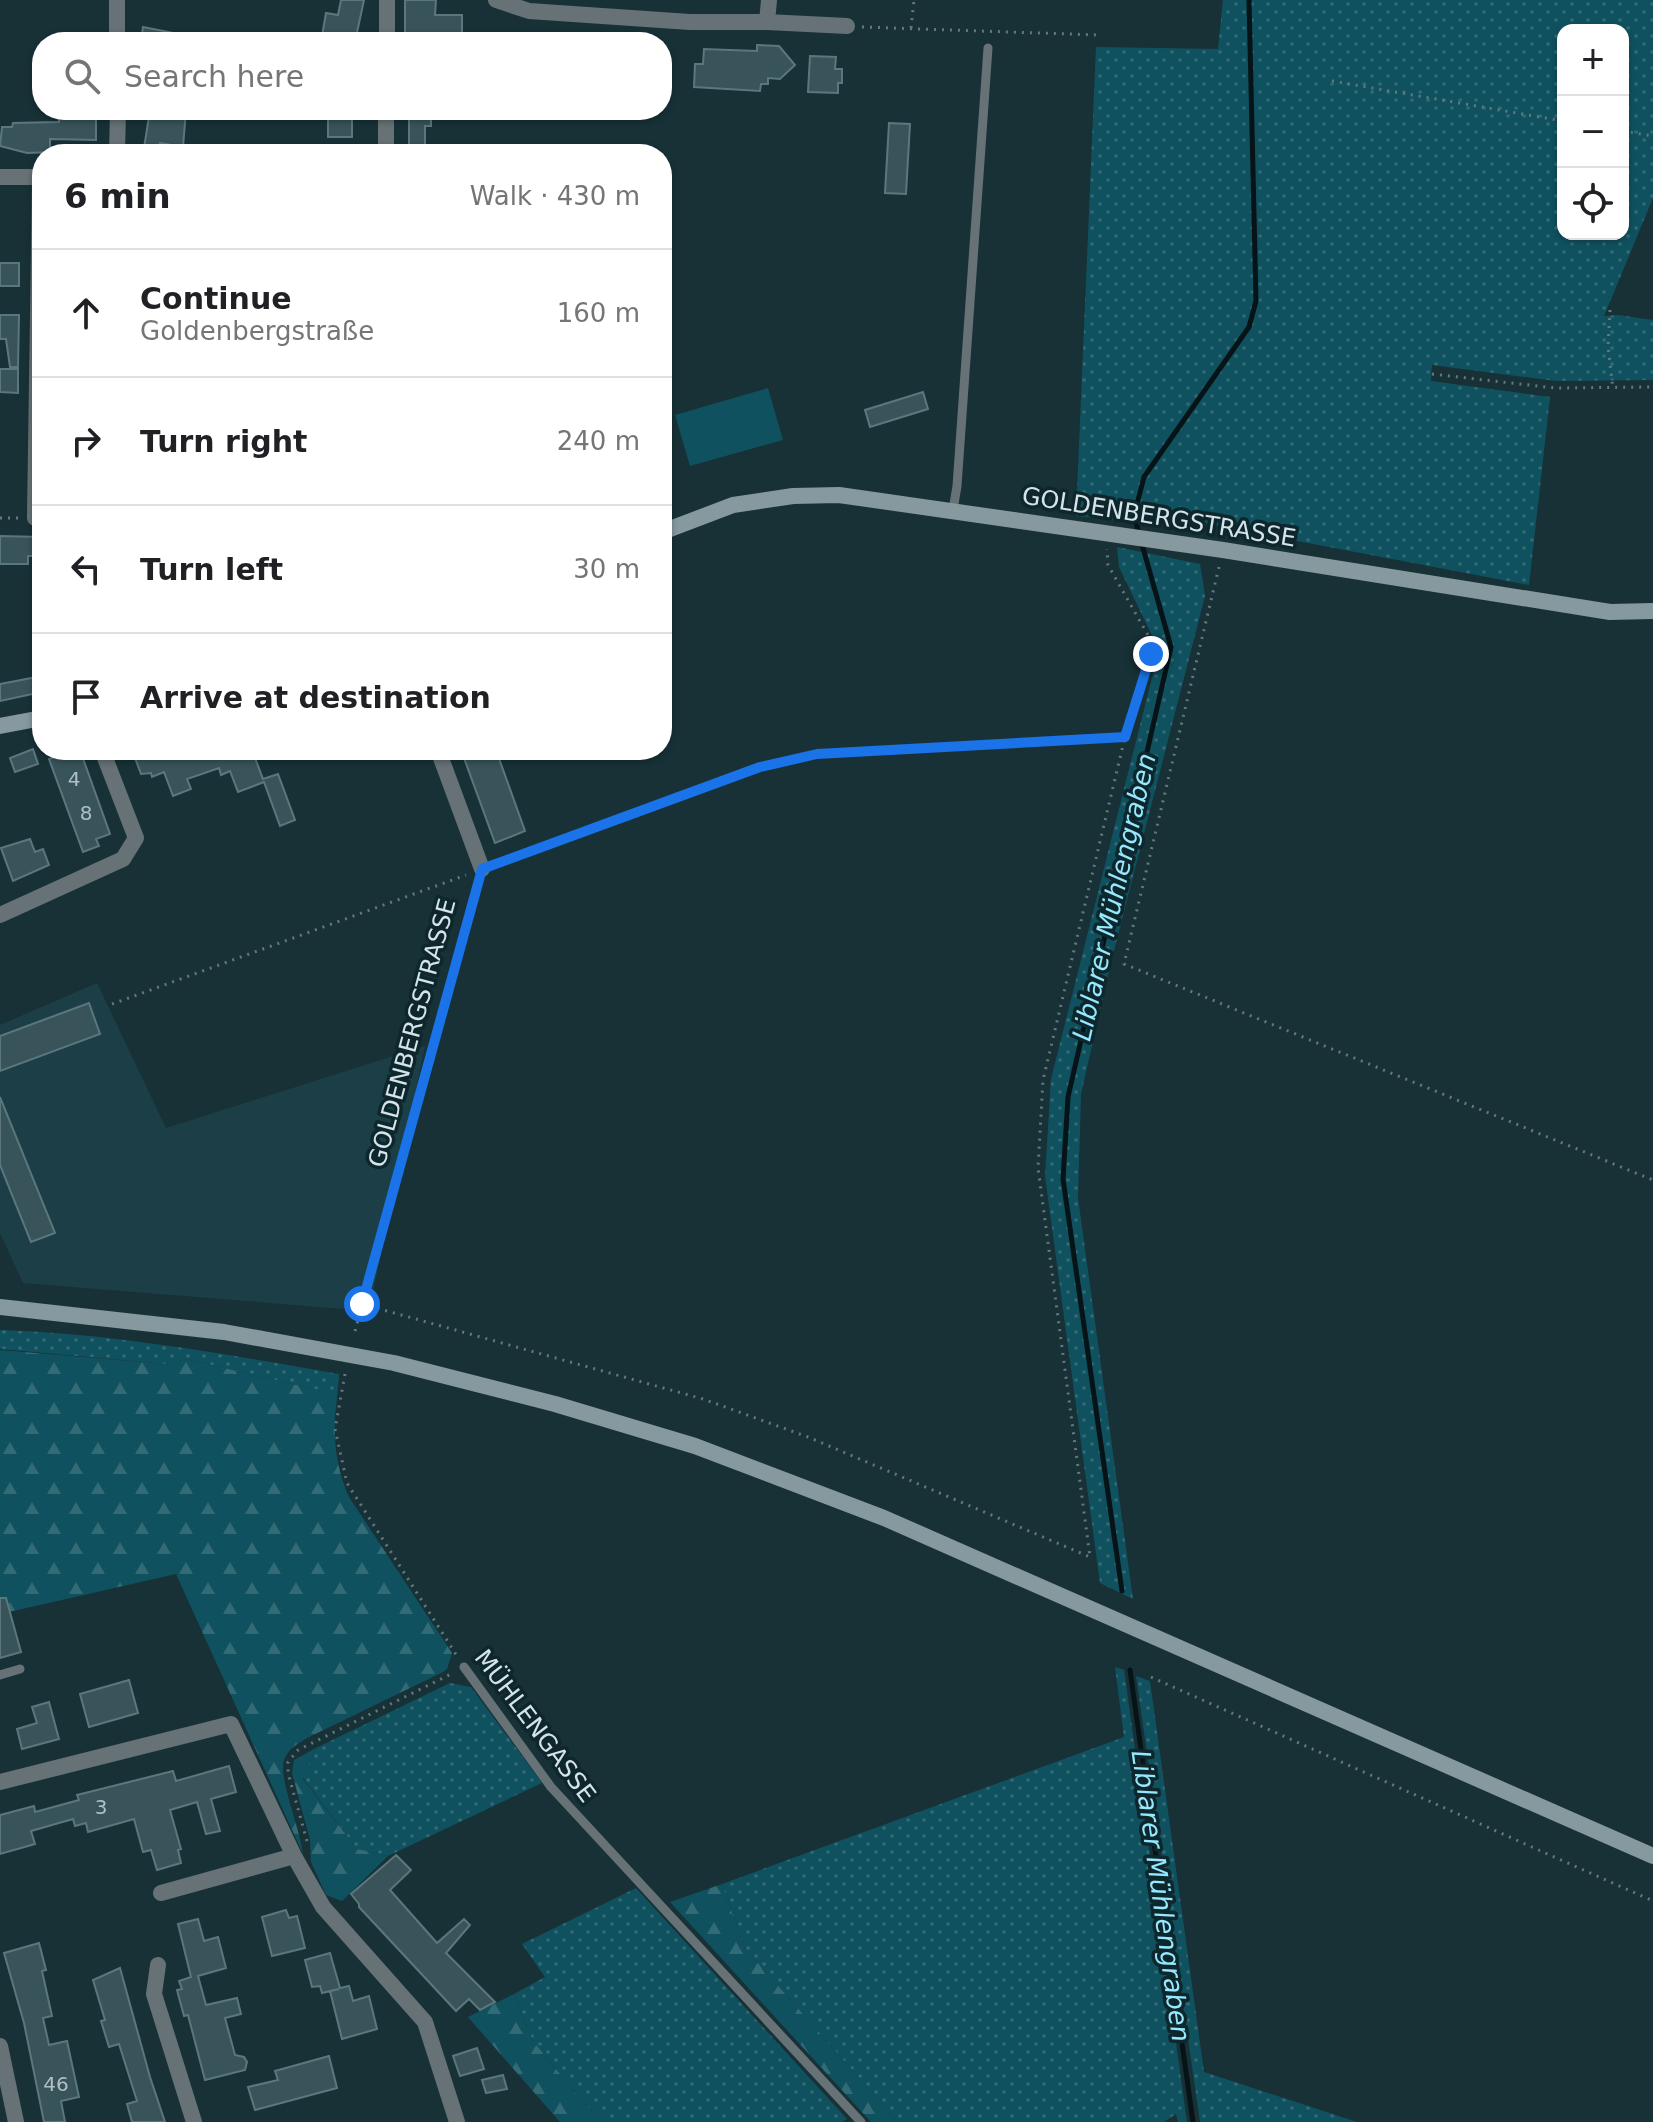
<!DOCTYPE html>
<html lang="en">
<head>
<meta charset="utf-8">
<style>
	:root { --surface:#fff; --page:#f2f2f2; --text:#202124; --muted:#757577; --line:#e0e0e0 }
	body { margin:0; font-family:"DejaVu Sans",sans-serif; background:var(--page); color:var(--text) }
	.controls { position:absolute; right:24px; top:24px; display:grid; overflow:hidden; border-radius:16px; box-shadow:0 2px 6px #0004 }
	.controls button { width:72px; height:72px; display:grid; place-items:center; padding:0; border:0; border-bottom:2px solid var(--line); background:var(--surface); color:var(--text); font:40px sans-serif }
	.stop { position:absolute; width:24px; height:24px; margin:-18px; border:6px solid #1a73e8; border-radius:50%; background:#fff }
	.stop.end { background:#1a73e8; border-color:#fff; box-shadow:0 2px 8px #0008 }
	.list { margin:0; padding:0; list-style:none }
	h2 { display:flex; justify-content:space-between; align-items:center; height:104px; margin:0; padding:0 32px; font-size:34px }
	h2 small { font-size:26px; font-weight:400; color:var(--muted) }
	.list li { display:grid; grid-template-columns:52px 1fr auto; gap:24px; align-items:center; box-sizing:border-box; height:128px; padding:0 32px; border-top:2px solid var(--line) }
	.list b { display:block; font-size:30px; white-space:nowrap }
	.list p { margin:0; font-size:26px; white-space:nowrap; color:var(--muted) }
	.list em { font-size:26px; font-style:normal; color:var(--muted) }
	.icon { flex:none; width:44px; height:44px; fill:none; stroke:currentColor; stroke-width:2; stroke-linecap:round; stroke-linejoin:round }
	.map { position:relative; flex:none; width:1653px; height:2122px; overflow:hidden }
	.search { position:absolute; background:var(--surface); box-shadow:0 2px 6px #0004; left:32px; top:32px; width:640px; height:88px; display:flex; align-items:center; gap:20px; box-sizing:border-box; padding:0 28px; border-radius:32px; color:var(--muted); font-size:30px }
	.panel { position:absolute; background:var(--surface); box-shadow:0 2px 6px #0004; left:32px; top:144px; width:640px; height:616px; border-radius:32px }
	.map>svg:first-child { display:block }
	.built { fill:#1c3f47 }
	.grass { fill:url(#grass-dots); fill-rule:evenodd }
	.forest { fill:url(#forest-firs) }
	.park { fill:#10515f }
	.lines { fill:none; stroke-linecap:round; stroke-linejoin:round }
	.stream { stroke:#061418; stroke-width:5 }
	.building { fill:#39535a; stroke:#5b777e; stroke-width:2 }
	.path { stroke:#63797e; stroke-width:3; stroke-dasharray:2 6; stroke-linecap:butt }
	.lane { stroke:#667275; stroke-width:9 }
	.street { stroke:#667275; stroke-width:16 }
	.secondary { stroke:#86999e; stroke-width:16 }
	.route { stroke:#1a73e8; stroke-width:10 }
	.labels { text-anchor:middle; stroke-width:7; stroke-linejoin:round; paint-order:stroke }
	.number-label { font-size:20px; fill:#aec0c4 }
	.street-label { font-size:24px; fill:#d5e4e8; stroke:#0d272d }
	.water-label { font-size:26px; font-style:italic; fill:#96e8fe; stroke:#0d272d }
</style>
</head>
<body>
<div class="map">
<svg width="1653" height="2122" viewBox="0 0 1653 2122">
	<defs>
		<pattern id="grass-dots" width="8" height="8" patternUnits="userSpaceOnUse" patternTransform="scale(2)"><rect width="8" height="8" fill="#10515f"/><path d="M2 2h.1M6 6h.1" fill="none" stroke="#326a76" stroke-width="1.8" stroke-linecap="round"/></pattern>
		<pattern id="forest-firs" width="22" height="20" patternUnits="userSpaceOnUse" patternTransform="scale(2)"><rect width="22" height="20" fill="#10515f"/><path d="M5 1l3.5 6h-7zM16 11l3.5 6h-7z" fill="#326a76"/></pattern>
	</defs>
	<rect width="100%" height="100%" fill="#173137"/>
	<path class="built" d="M97 983 166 1128 425 1046 369 1311 23 1283 0 1233V1025Z"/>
	<path class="grass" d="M1223 0H1653V198L1604 316 1618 315 1653 320V380L1556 381 1432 365 1431 381 1550 397 1529 585 1161 515 1155 524 1076 516 1096 47 1218 49ZM1563 30H1623V234H1563Z
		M1117 547 1200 564 1205 596 1110 966 1081 1094 1078 1198 1133 1599 1100 1583 1045 1176 1051 1079 1159 650 1119 567Z
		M0 1330C115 1334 226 1354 339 1374L337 1398 322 1391 186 1359 166 1364 0 1349Z
		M1115 1667 1124 1670 1187 2122H1178L1176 2114 1164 2122H898L744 1947 722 1884 1124 1737Z
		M1136 1676 1150 1681 1204 2072 1357 2122H1200Z
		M450 1683 471 1687 542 1783 388 1856 357 1849 303 1778 316 1748Z
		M636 1888 847 2119 842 2122H605L585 2104 533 2041 514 1994 545 1977 522 1944Z"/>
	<path class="forest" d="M0 1350 166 1364 186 1359 322 1391 337 1398C332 1433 335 1465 349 1497L452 1653 447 1669 443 1672 307 1738C297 1744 288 1749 284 1760 278 1778 301 1831 303 1854L176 1574 0 1614Z
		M316 1748 303 1779 357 1849 388 1856 342 1901 326 1895 311 1862 310 1840 292 1773 294 1760Z
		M722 1884 744 1947 898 2122H871L670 1902Z
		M514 1994 533 2041 585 2104 605 2122H560L468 2017Z"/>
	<path class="park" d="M768 388 783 440 690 466 675 415Z"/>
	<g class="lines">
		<path class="stream" d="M1122 1591 1063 1179 1068 1097 1171 647 1134 516 1144 477 1249 327 1256 301 1249 0
			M1130 1670 1193 2122"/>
	</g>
	<path class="building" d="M341 0H364L355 42H321L326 13 338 15Z
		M405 0H436L435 15H462V33H458V39H446V42H405Z
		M143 27 184 35V42H141Z
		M757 45 779 46 795 65 780 79 768 78V84H761L760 91 694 87 695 64H703L704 49 757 51Z
		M810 56 836 57 835 69H842V83H838V93L808 92Z
		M59 110H96V140L50 139V152L27 153 0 146 2 127H12L13 123 59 122Z
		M150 110H186L183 147 160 143 158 151 144 148Z
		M328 110H352V137H328Z
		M409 110H431V126H425V154H409Z
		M889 123 910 124 906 194 885 193Z
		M0 263H19V286H0Z
		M0 315H19L18 367H10L6 339H0Z
		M0 369H18V393L0 392Z
		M923 392 928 409 870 427 865 410Z
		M0 536 42 537V556H28V564H0Z
		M42 676V692L0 701V684Z
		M33 749 38 764 15 772 10 758Z
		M75 750H80L110 834 96 839 99 846 83 852 49 759Z
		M132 750H252L263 779 278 774 295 820 280 826 264 782 238 792 230 771 221 775 219 768 187 779 191 789 173 796 164 772 152 777 151 773 141 774Z
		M485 750H496L525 831 495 843 464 758Z
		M30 839 35 852 43 849 49 865 13 881 1 848Z
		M89 1003 100 1034 0 1071V1036Z
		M0 1097 55 1233 31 1242 0 1165Z
		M0 1598H6L21 1652 0 1658Z
		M129 1680 138 1713 89 1727 80 1694Z
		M49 1702 59 1739 22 1749 17 1729 37 1723 32 1707Z
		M229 1766 236 1792 211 1799 220 1831 206 1834 197 1802 170 1810 181 1849 178 1850 181 1863 157 1870 151 1850 143 1852 134 1819 88 1832 86 1823 75 1826 73 1819 31 1831 35 1844 0 1854V1815L34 1806 35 1812 79 1800 77 1795 173 1771 176 1781Z
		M396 1855 411 1870 390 1890 437 1943 464 1919 470 1925 446 1953 495 2002 480 2010 469 1999 456 2011 359 1907V1904L351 1894Z
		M286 1910 289 1918 297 1916 305 1948 272 1956 262 1917Z
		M198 1919 204 1941 218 1937 226 1968 198 1976 206 2005 237 1998 241 2014 225 2018 235 2055 244 2057 247 2062 245 2070 205 2080 188 2015 184 2016 177 1990 182 1989 179 1981 191 1977 178 1924Z
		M39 1943 46 1970 42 1971 52 2016 43 2018 49 2045 67 2041 79 2097 61 2101 65 2122H44L24 2023 4 1953Z
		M330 1953 340 1988 349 1986 353 2001 369 1996 377 2029 342 2039 330 1991 339 1989 322 1993 320 1986 312 1987 305 1960Z
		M120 1968 150 2077 165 2122H132L127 2104 137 2101 119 2044 109 2047 101 2021 105 2020 93 1980Z
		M477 2048 484 2069 460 2076 453 2056Z
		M329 2056 337 2088 255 2110 248 2087 278 2080 275 2071Z
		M503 2075 507 2089 486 2093 482 2080Z"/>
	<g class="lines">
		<path class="path" d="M862 27 1098 35
			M911 28 914 0
			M1332 81 1563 121
			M1623 131 1653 136
			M1610 310 1608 346 1613 389
			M1432 374 1555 388 1653 387
			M0 518H20
			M1219 567 1124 964 1653 1180
			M496 864 760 767 817 754 1125 737
			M112 1004 466 875
			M362 1304 703 1399 808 1437 1090 1557 1038 1168 1043 1080 1125 737 1151 654 1149 637 1108 565 1107 549
			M355 1331 478 885
			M345 1374 335 1429 347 1483 457 1656
			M1151 1677 1653 1901
			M307 1841 288 1773V1762L298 1750 451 1674"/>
		<path class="lane" d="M953 510 957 486 988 48
			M464 1667 551 1787 861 2122
			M0 1675 20 1669"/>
		<path class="street" d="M117 0V42
			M496 0 529 11 690 22H767L769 0
			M767 22 847 26
			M387 42V0
			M117 154 118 110
			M386 154V110
			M0 177H42
			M35 518 40 177
			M438 750 482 869
			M0 915 123 859 136 838 102 750
			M0 1782 231 1724 294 1856 323 1907 425 2022 457 2122
			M161 1893 294 1856
			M158 1965 154 1994 194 2122
			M0 2046 16 2122"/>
		<path class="secondary" d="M662 532 733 505 793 496 839 495 1223 550 1610 612 1653 611
			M0 726 42 718
			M0 1307 224 1332 394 1363 555 1404 695 1446 884 1518 1653 1856"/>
	</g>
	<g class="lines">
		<path class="route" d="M362 1304 482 869 760 767 817 754 1125 737 1151 654"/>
	</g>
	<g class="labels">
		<g class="number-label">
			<text x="74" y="786">4</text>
			<text x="86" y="820">8</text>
			<text x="101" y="1814">3</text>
			<text x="56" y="2091">46</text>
		</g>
		<g class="street-label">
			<text transform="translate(1159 517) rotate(9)" y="8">GOLDENBERGSTRASSE</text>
			<text transform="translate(412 1033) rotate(-75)" y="8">GOLDENBERGSTRASSE</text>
			<text transform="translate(535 1726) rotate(53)" y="8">MÜHLENGASSE</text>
		</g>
		<g class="water-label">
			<text transform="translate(1114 897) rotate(-77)" y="9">Liblarer Mühlengraben</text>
			<text transform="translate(1161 1896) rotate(82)" y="9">Liblarer Mühlengraben</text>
		</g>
	</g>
</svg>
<div class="controls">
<button>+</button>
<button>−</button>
<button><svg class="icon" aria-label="locate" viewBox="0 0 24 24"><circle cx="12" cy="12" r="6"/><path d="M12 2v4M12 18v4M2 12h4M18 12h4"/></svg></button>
</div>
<div class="stop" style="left:362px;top:1304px"></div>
<div class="stop end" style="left:1151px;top:654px"></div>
<div class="search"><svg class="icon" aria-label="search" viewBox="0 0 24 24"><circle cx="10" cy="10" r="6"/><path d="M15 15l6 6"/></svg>Search here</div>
<section class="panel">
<h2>6 min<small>Walk · 430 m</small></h2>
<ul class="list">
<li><svg class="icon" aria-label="ahead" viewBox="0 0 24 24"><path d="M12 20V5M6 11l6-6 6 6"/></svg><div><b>Continue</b><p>Goldenbergstraße</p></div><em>160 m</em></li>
<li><svg class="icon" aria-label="right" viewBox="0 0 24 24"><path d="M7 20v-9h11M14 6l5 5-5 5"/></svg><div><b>Turn right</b></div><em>240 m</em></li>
<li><svg class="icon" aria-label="left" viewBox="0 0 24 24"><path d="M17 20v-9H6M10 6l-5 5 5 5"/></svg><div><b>Turn left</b></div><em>30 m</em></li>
<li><svg class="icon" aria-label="arrive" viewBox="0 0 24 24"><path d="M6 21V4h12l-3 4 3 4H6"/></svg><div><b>Arrive at destination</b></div></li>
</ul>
</section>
</div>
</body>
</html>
